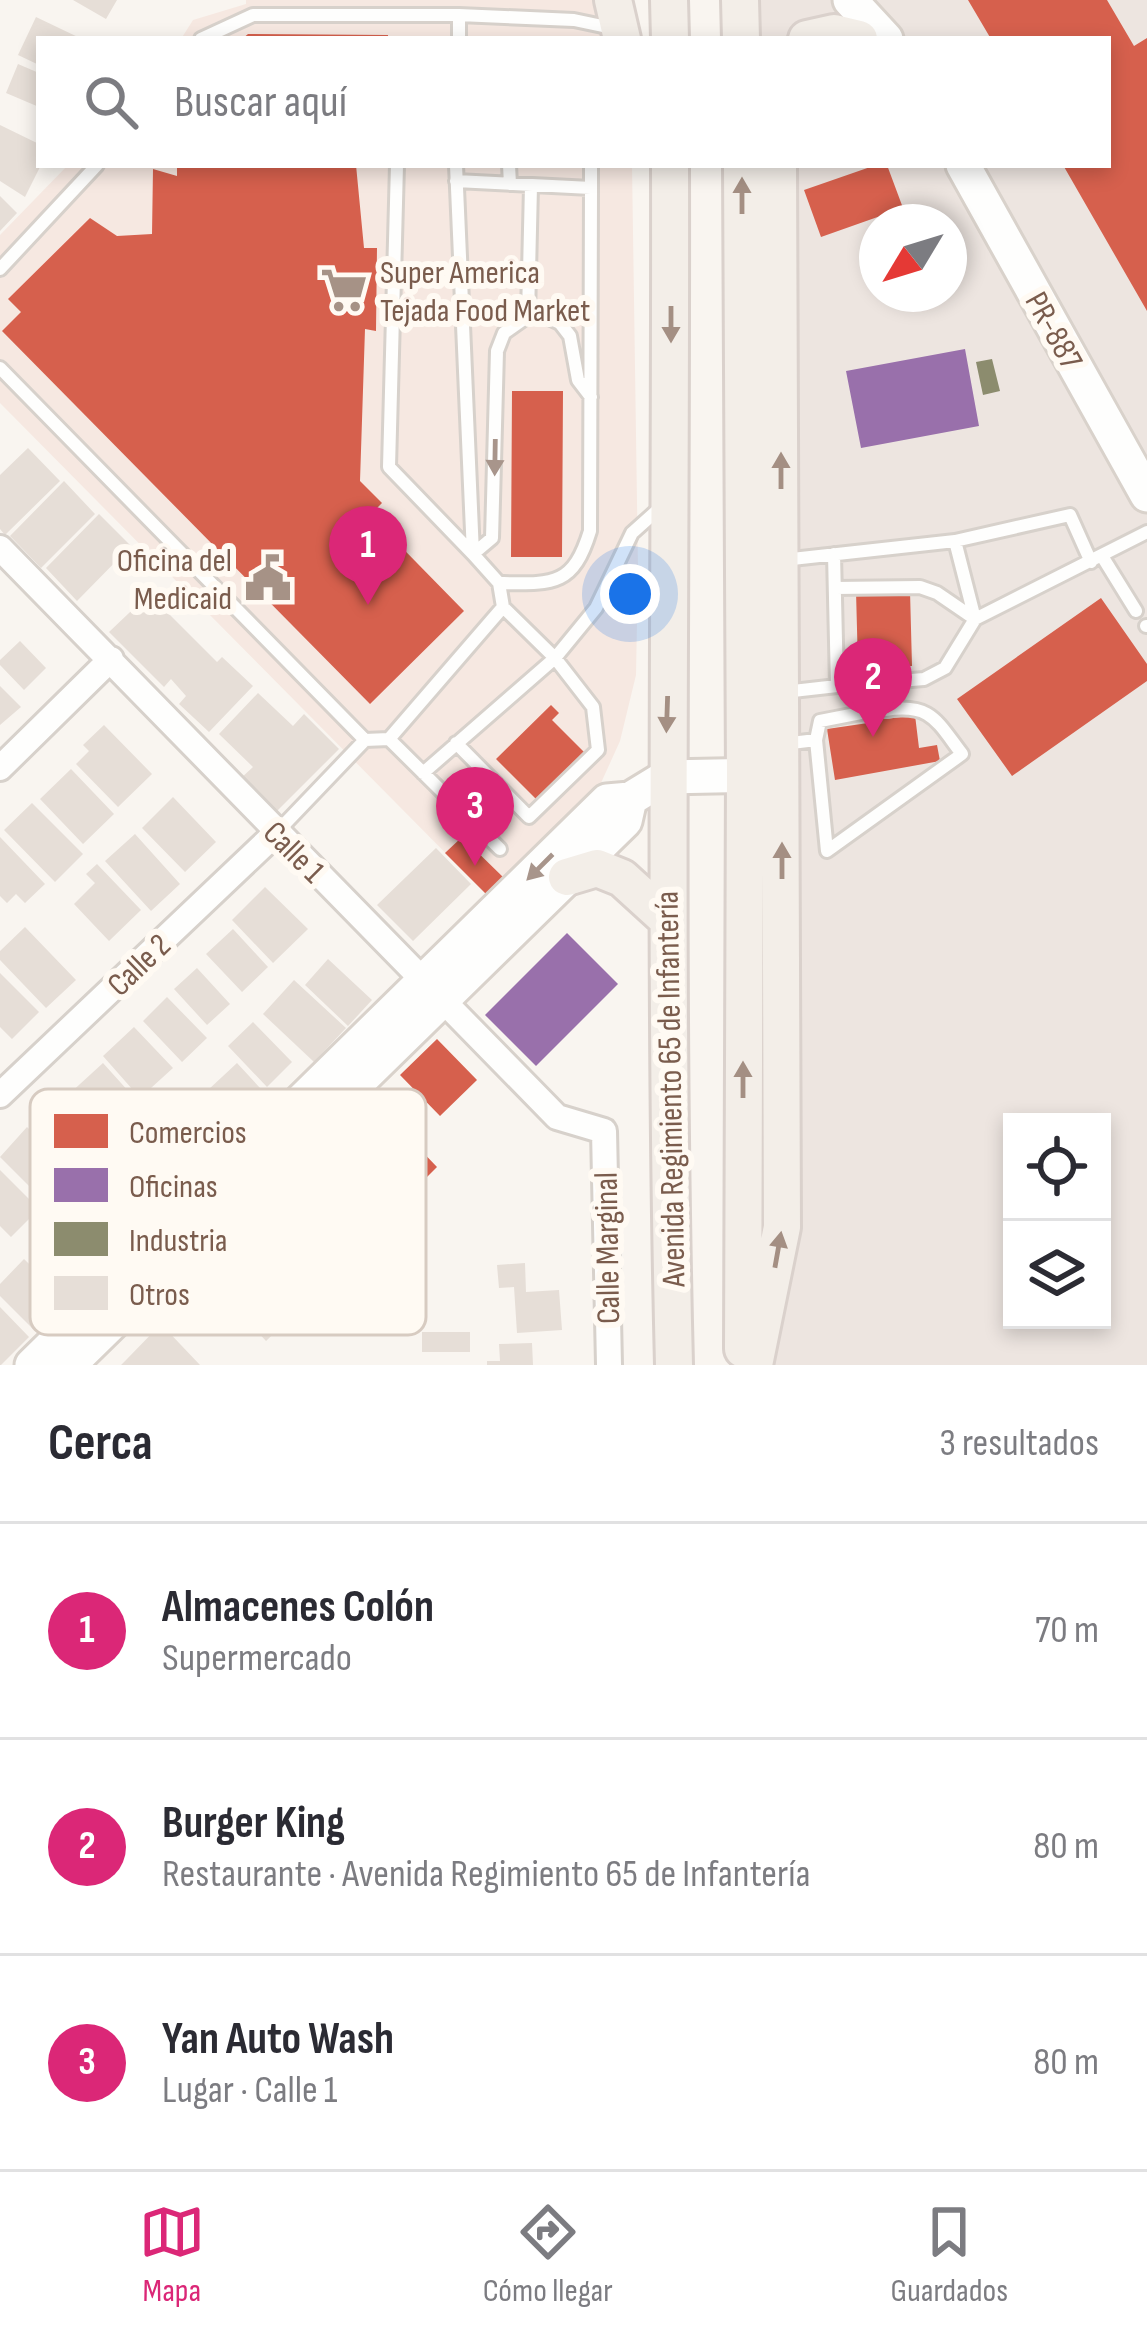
<!DOCTYPE html>
<html lang="es">
<head>
<meta charset="utf-8">
<style>
	:root { --surface:#fff; --page:#f2f2f3; --text:#2b2b33; --muted:#7c7c81; --line:#e1e1e2; --accent:#db2777 }
	body { margin:0; font-family:"Sofia Sans Condensed",sans-serif; background:var(--page); color:var(--text) }
	.controls { position:absolute; right:36px; bottom:36px; display:grid; overflow:hidden; border-radius:0px; box-shadow:0 6px 18px #0003 }
	.controls button { width:108px; height:108px; display:grid; place-items:center; padding:0; border:0; border-bottom:3px solid var(--line); background:var(--surface); color:var(--text); font:60px sans-serif }
	.compass { position:absolute; left:859px; top:204px; width:108px; height:108px; border-radius:50%; background:var(--surface); box-shadow:0 6px 18px #0003; rotate:232deg }
	.you { position:absolute; left:630px; top:594px; width:42px; height:42px; margin:-30px; border:9px solid #fff; border-radius:50%; background:#1a73e8; box-shadow:0 0 0 18px #1a73e833 }
	.badge { display:grid; place-items:center; width:78px; height:78px; border-radius:50%; background:var(--accent); color:#fff; font-size:39px; font-weight:700 }
	.pin { position:absolute; translate:-50% -99px; filter:drop-shadow(0 3px 6px #0008) }
	.pin::after { content:''; position:absolute; top:63px; width:42px; height:36px; background:inherit; clip-path:polygon(0 0,100% 0,50% 100%) }
	.list { margin:0; padding:0; list-style:none }
	h2 { display:flex; justify-content:space-between; align-items:center; height:156px; margin:0; padding:0 48px; font-size:51px }
	h2 small { font-size:39px; font-weight:400; color:var(--muted) }
	.list li { display:grid; grid-template-columns:78px 1fr auto; gap:36px; align-items:center; box-sizing:border-box; height:216px; padding:0 48px; border-top:3px solid var(--line) }
	.list b { display:block; font-size:45px; white-space:nowrap }
	.list p { margin:0; font-size:39px; white-space:nowrap; color:var(--muted) }
	.list em { font-size:39px; font-style:normal; color:var(--muted) }
	.icon { flex:none; width:66px; height:66px; fill:none; stroke:currentColor; stroke-width:2; stroke-linecap:round; stroke-linejoin:round }
	.map { position:relative; flex:none; width:1147px; height:1365px; overflow:hidden }
	.search { position:absolute; background:var(--surface); box-shadow:0 6px 18px #0003; left:36px; right:36px; top:36px; height:132px; display:flex; align-items:center; gap:30px; box-sizing:border-box; padding:0 42px; border-radius:0px; color:var(--muted); font-size:45px }
	.sheet { height:804px; background:var(--surface) }
	nav { display:flex; justify-content:space-around; align-items:center; box-sizing:border-box; height:168px; border-top:3px solid var(--line); background:var(--surface); font-size:33px; color:var(--muted) }
	nav a { display:grid; justify-items:center; gap:6px }
	nav .on { color:var(--accent) }
	.map>svg:first-child { display:block }
	.commercial { fill:#f6e8e1 }
	.industrial { fill:#ede5e0; fill-rule:evenodd }
	.shops { fill:#d6604d }
	.offices { fill:#9970ab }
	.industry { fill:#8c8c6e }
	.building { fill:#e6ded7 }
	.lines { fill:none; stroke-linecap:round; stroke-linejoin:round }
	.lane-casing { stroke:#d7d1cb; stroke-width:18 }
	.street-casing { stroke:#d7d1cb; stroke-width:30 }
	.secondary-casing { stroke:#d9d2cb; stroke-width:39 }
	.primary-casing { stroke:#dad1cc; stroke-width:42 }
	.lane { stroke:#fefefd; stroke-width:12 }
	.street { stroke:#fefefd; stroke-width:24 }
	.secondary { stroke:#fefefd; stroke-width:33 }
	.primary { stroke:#f3eee8; stroke-width:36 }
	.oneway { fill:#a48f83 }
	.oneway2 { fill:#a8958b }
	.labels { text-anchor:middle; stroke-width:12; stroke-linejoin:round; paint-order:stroke }
	.poi-label { font-size:33px; fill:#7a5c4d; stroke:#fffaf3; text-anchor:start }
	.street-label { font-size:33px; fill:#7a5c4d; stroke:#fffaf3 }
	.key { fill:#fffaf3; stroke:#d7cbc1; stroke-width:3 }
	.key-label { font-size:33px; fill:#7a5c4d }
</style>
</head>
<body>
<div class="map">
<svg width="1147" height="1365" viewBox="0 0 1147 1365">
	<rect width="100%" height="100%" fill="#f9f5f0"/>
	<path class="commercial" d="M246 0H604L613 39H181L193 20 246 4Z
		M68 165H632L638 569 636 675 620 741 591 805 494 902 0 403V235Z"/>
	<path class="industrial" d="M733 0H1147V1365H741L734 165H1108V39H733ZM877 222H949V294H877ZM1012 1122H1102V1320H1012Z"/>
	<path class="shops" d="M968 0H1107L1134 46 1147 38V311L1063 165H1108V39H991Z
		M248 34 388 35V39H242Z
		M177 165H356L364 248H377L376 331 365 329 360 481 382 503 370 515 464 611 370 704 2 331 21 312 8 299 90 218 117 236 152 234 153 169 177 176Z
		M876 165H887L903 208 821 237 804 190Z
		M512 391H563L562 557H511Z
		M856 591H910L912 666 858 667Z
		M1101 598 1147 664V681L1012 776 957 699Z
		M884 699 886 719 915 715 919 748 937 745 940 761 835 780 827 729 868 723 865 702Z
		M551 705 559 713 552 720 585 753 537 800 496 759Z
		M462 837 505 879 488 896 445 853Z
		M437 1039 477 1080 440 1116 400 1075Z
		M388 1116 437 1167 390 1214 340 1163Z"/>
	<path class="offices" d="M965 349 979 426 861 448 846 371Z
		M567 933 618 984 536 1066 485 1015Z"/>
	<path class="industry" d="M992 359 1000 391 983 395 976 362Z"/>
	<path class="building" d="M73 0H117L106 19Z
		M36 17 82 39H39V65L18 55Z
		M18 64 39 73V107L6 93Z
		M0 125 39 144 41 165 25 197 0 181Z
		M0 196 17 213 0 231Z
		M28 448 60 481 5 535 0 529V475Z
		M64 481 95 514 41 568 10 536Z
		M99 514 131 546 77 601 46 568Z
		M149 594 217 662 222 657 253 686 209 732 179 704 186 696 171 679 164 687 109 632Z
		M20 641 46 668 24 690 0 665V660Z
		M0 686 21 707 0 725Z
		M258 693 293 726 304 714 339 749 273 815 240 779 253 767 219 734Z
		M104 725 152 774 118 807 76 764 89 751 83 745Z
		M71 769 114 814 83 844 40 799Z
		M173 797 216 842 185 872 142 828Z
		M32 803 83 854 55 882 4 830Z
		M135 834 180 884 151 911 105 861Z
		M0 837 45 884 25 903 16 894 7 903 0 896Z
		M436 848 471 884 413 941 377 905Z
		M97 864 141 910 109 941 74 904 95 883 86 874Z
		M265 887 308 929 273 963 232 920Z
		M25 927 76 980 46 1008 0 960V951Z
		M233 929 268 967 242 992 206 954Z
		M328 959 372 1000 348 1026 305 985Z
		M197 968 230 1004 207 1025 174 989Z
		M0 973 39 1012 12 1039 0 1027Z
		M294 980 346 1028 314 1062 263 1014Z
		M167 997 207 1038 182 1062 143 1021Z
		M253 1022 292 1062 267 1087 228 1046Z
		M134 1027 173 1068 140 1098 103 1056Z
		M103 1063 139 1103 133 1108 141 1116 112 1143 68 1095Z
		M237 1063 273 1102 244 1129 208 1090Z
		M27 1127 71 1171 42 1199 0 1157Z
		M0 1170 39 1209 11 1237 0 1226Z
		M236 1250 295 1313 266 1341 240 1313 232 1320 210 1297 217 1291 206 1279Z
		M24 1259 64 1298 33 1329 0 1296V1284Z
		M525 1263 526 1292 559 1290 562 1330 517 1333 514 1287 499 1288 497 1265Z
		M0 1307 29 1337 1 1365H0Z
		M161 1324 200 1365H121L127 1359Z
		M422 1332H470V1352H422Z
		M532 1343 533 1365H487V1361H500L499 1344Z"/>
	<g class="lines">
		<defs>
			<path id="lane" d="M459 15 574 20 612 28
				M201 39 253 15H459V39
				M397 165 389 467 473 554 492 538 497 351 504 333 528 316 547 317 560 323 570 336 578 380 591 397
				M456 165 473 554 499 583 503 607
				M509 165 510 184
				M456 181 591 188 590 531C573 586 554 584 499 583
				M591 188V165
				M0 269 97 165
				M528 316 531 186
				M0 368 365 740
				M834 554 837 686 924 679 945 668 975 619 937 593 920 587 835 588
				M1102 556 1136 611
				M783 560 955 541
				M1091 562 1070 515 955 541 975 619 1147 532
				M1146 626H1147
				M784 692 837 686
				M389 739 500 849
				M816 740 820 721 866 712
				M783 744 816 740 827 851 962 754C936 720 931 703 885 710
				M423 773 555 658 593 707 598 750 529 817 456 743
				M277 832 365 740 389 739 503 607 555 658 596 608 632 533 661 507"/>
			<path id="street" d="M0 548 557 1117 604 1131 609 1365
				M0 768 111 659
				M0 1095 276 833"/>
			<path id="secondary" d="M850 0 886 39
				M963 165 1147 495
				M32 1365 607 801 630 799 666 777 768 775
				M69 1365 625 821 630 799"/>
			<path id="primary" d="M613 0 622 39
				M669 0 670 39
				M740 0 741 39
				M807 39 834 33 859 39
				M670 165C671 565 664 965 674 1365
				M742 165 745 775 743 1349
				M567 877 597 868 622 878 667 919
				M754 1365 782 1227 778 165"/>
		</defs>
		<use href="#lane" class="lane-casing"/>
		<use href="#street" class="street-casing"/>
		<use href="#secondary" class="secondary-casing"/>
		<use href="#primary" class="primary-casing"/>
		<use href="#lane" class="lane"/>
		<use href="#street" class="street"/>
		<use href="#secondary" class="secondary"/>
		<use href="#primary" class="primary"/>
	</g>
	<defs><path id="oneway-solid" d="M-6-.8H1V-3.2L6.5 0L1 3.2V.8H-6Z" transform="scale(3)"/></defs>
	<g class="oneway">
		<use href="#oneway-solid" transform="translate(742 196) rotate(-90)"/>
		<use href="#oneway-solid" transform="translate(671 324) rotate(90)"/>
		<use href="#oneway-solid" transform="translate(781 471) rotate(-90)"/>
		<use href="#oneway-solid" transform="translate(667 714) rotate(92)"/>
		<use href="#oneway-solid" transform="translate(782 861) rotate(-90)"/>
		<use href="#oneway-solid" transform="translate(743 1080) rotate(-90)"/>
		<use href="#oneway-solid" transform="translate(778 1250) rotate(-80)"/>
	</g>
	<g class="oneway2">
		<use href="#oneway-solid" transform="translate(495 457) rotate(91)"/>
		<use href="#oneway-solid" transform="translate(540 867) rotate(135)"/>
	</g>
	<defs>
		<symbol id="supermarket-bare" viewBox="-9 -9 18 18"><path d="M-6-5.5h2.5l.6 2H6L4.5 2H-2.5L-4.4-4H-6ZM-1.5 3.2a1.3 1.3 0 1 0 .1 0ZM3 3.2a1.3 1.3 0 1 0 .1 0Z" fill="#a69286" stroke="#fffaf3" stroke-width="2.5" paint-order="stroke"/></symbol>
		<symbol id="civic-bare" viewBox="-9 -9 18 18"><path d="M-.6-6.5H3V-4.5H.6V-3L4-1V1h2V6H-6V1h2V-1L-.6-3ZM-1.2 2.5V6h2.4V2.5Z" fill="#a69286" stroke="#fffaf3" stroke-width="2.5" paint-order="stroke"/></symbol>
	</defs>
	<g fill-rule="evenodd">
		<use href="#supermarket-bare" x="311" y="257" width="66" height="66"/>
		<use href="#civic-bare" x="235" y="545" width="66" height="66"/>
	</g>
	<g class="labels">
		<g class="poi-label">
			<text x="380" y="283">Super America<tspan x="380" dy="38">Tejada Food Market</tspan></text>
			<text x="232" y="571" text-anchor="end">Oficina del<tspan x="232" dy="38">Medicaid</tspan></text>
		</g>
		<g class="street-label">
			<text transform="translate(1055 330) rotate(61)" y="12">PR-887</text>
			<text transform="translate(295 851) rotate(45)" y="12">Calle 1</text>
			<text transform="translate(138 964) rotate(-44)" y="12">Calle 2</text>
			<text transform="translate(669 1089) rotate(-91)" y="12">Avenida Regimiento 65 de Infantería</text>
			<text transform="translate(606 1248) rotate(-91)" y="12">Calle Marginal</text>
		</g>
	</g>
	<rect x="30" y="1089" width="396" height="246" rx="18" class="key"/>
	<rect x="54" y="1114" width="54" height="34" fill="#d6604d"/>
	<rect x="54" y="1168" width="54" height="34" fill="#9970ab"/>
	<rect x="54" y="1222" width="54" height="34" fill="#8c8c6e"/>
	<rect x="54" y="1276" width="54" height="34" fill="#e6ded7"/>
	<g class="key-label">
		<text x="129" y="1143">Comercios</text>
		<text x="129" y="1197">Oficinas</text>
		<text x="129" y="1251">Industria</text>
		<text x="129" y="1305">Otros</text>
	</g>
</svg>
<div class="controls">
<button><svg class="icon" aria-label="locate" viewBox="0 0 24 24"><circle cx="12" cy="12" r="6"/><path d="M12 2v4M12 18v4M2 12h4M18 12h4"/></svg></button>
<button><svg class="icon" aria-label="layers" viewBox="0 0 24 24"><path d="M12 4l9 5-9 5-9-5zM3 14l9 5 9-5"/></svg></button>
</div>
<svg class="compass" viewBox="-18 -18 36 36"><path d="M0-13l5 13h-10z" fill="#e53935"/><path d="M0 13l5-13h-10z" fill="#7c7c81"/></svg>
<div class="you"></div>
<div class="pin badge" style="left:368px;top:605px">1</div>
<div class="pin badge" style="left:873px;top:737px">2</div>
<div class="pin badge" style="left:475px;top:866px">3</div>
<div class="search"><svg class="icon" aria-label="search" viewBox="0 0 24 24"><circle cx="10" cy="10" r="6"/><path d="M15 15l6 6"/></svg>Buscar aquí</div>
</div>
<section class="sheet">
<h2>Cerca<small>3 resultados</small></h2>
<ul class="list">
<li><span class="badge">1</span><div><b>Almacenes Colón</b><p>Supermercado</p></div><em>70 m</em></li>
<li><span class="badge">2</span><div><b>Burger King</b><p>Restaurante · Avenida Regimiento 65 de Infantería</p></div><em>80 m</em></li>
<li><span class="badge">3</span><div><b>Yan Auto Wash</b><p>Lugar · Calle 1</p></div><em>80 m</em></li>
</ul>
</section>
<nav>
<a class="on"><svg class="icon" aria-label="map" viewBox="0 0 24 24"><path d="M3 6l6-2 6 2 6-2v14l-6 2-6-2-6 2zM9 4v14M15 6v14"/></svg>Mapa</a>
<a><svg class="icon" aria-label="directions" viewBox="0 0 24 24"><path d="M12 3l9 9-9 9-9-9zM9 14v-3h6M13 9l2 2-2 2"/></svg>Cómo llegar</a>
<a><svg class="icon" aria-label="saved" viewBox="0 0 24 24"><path d="M7 4h10v16l-5-4-5 4z"/></svg>Guardados</a>
</nav>
</body>
</html>
